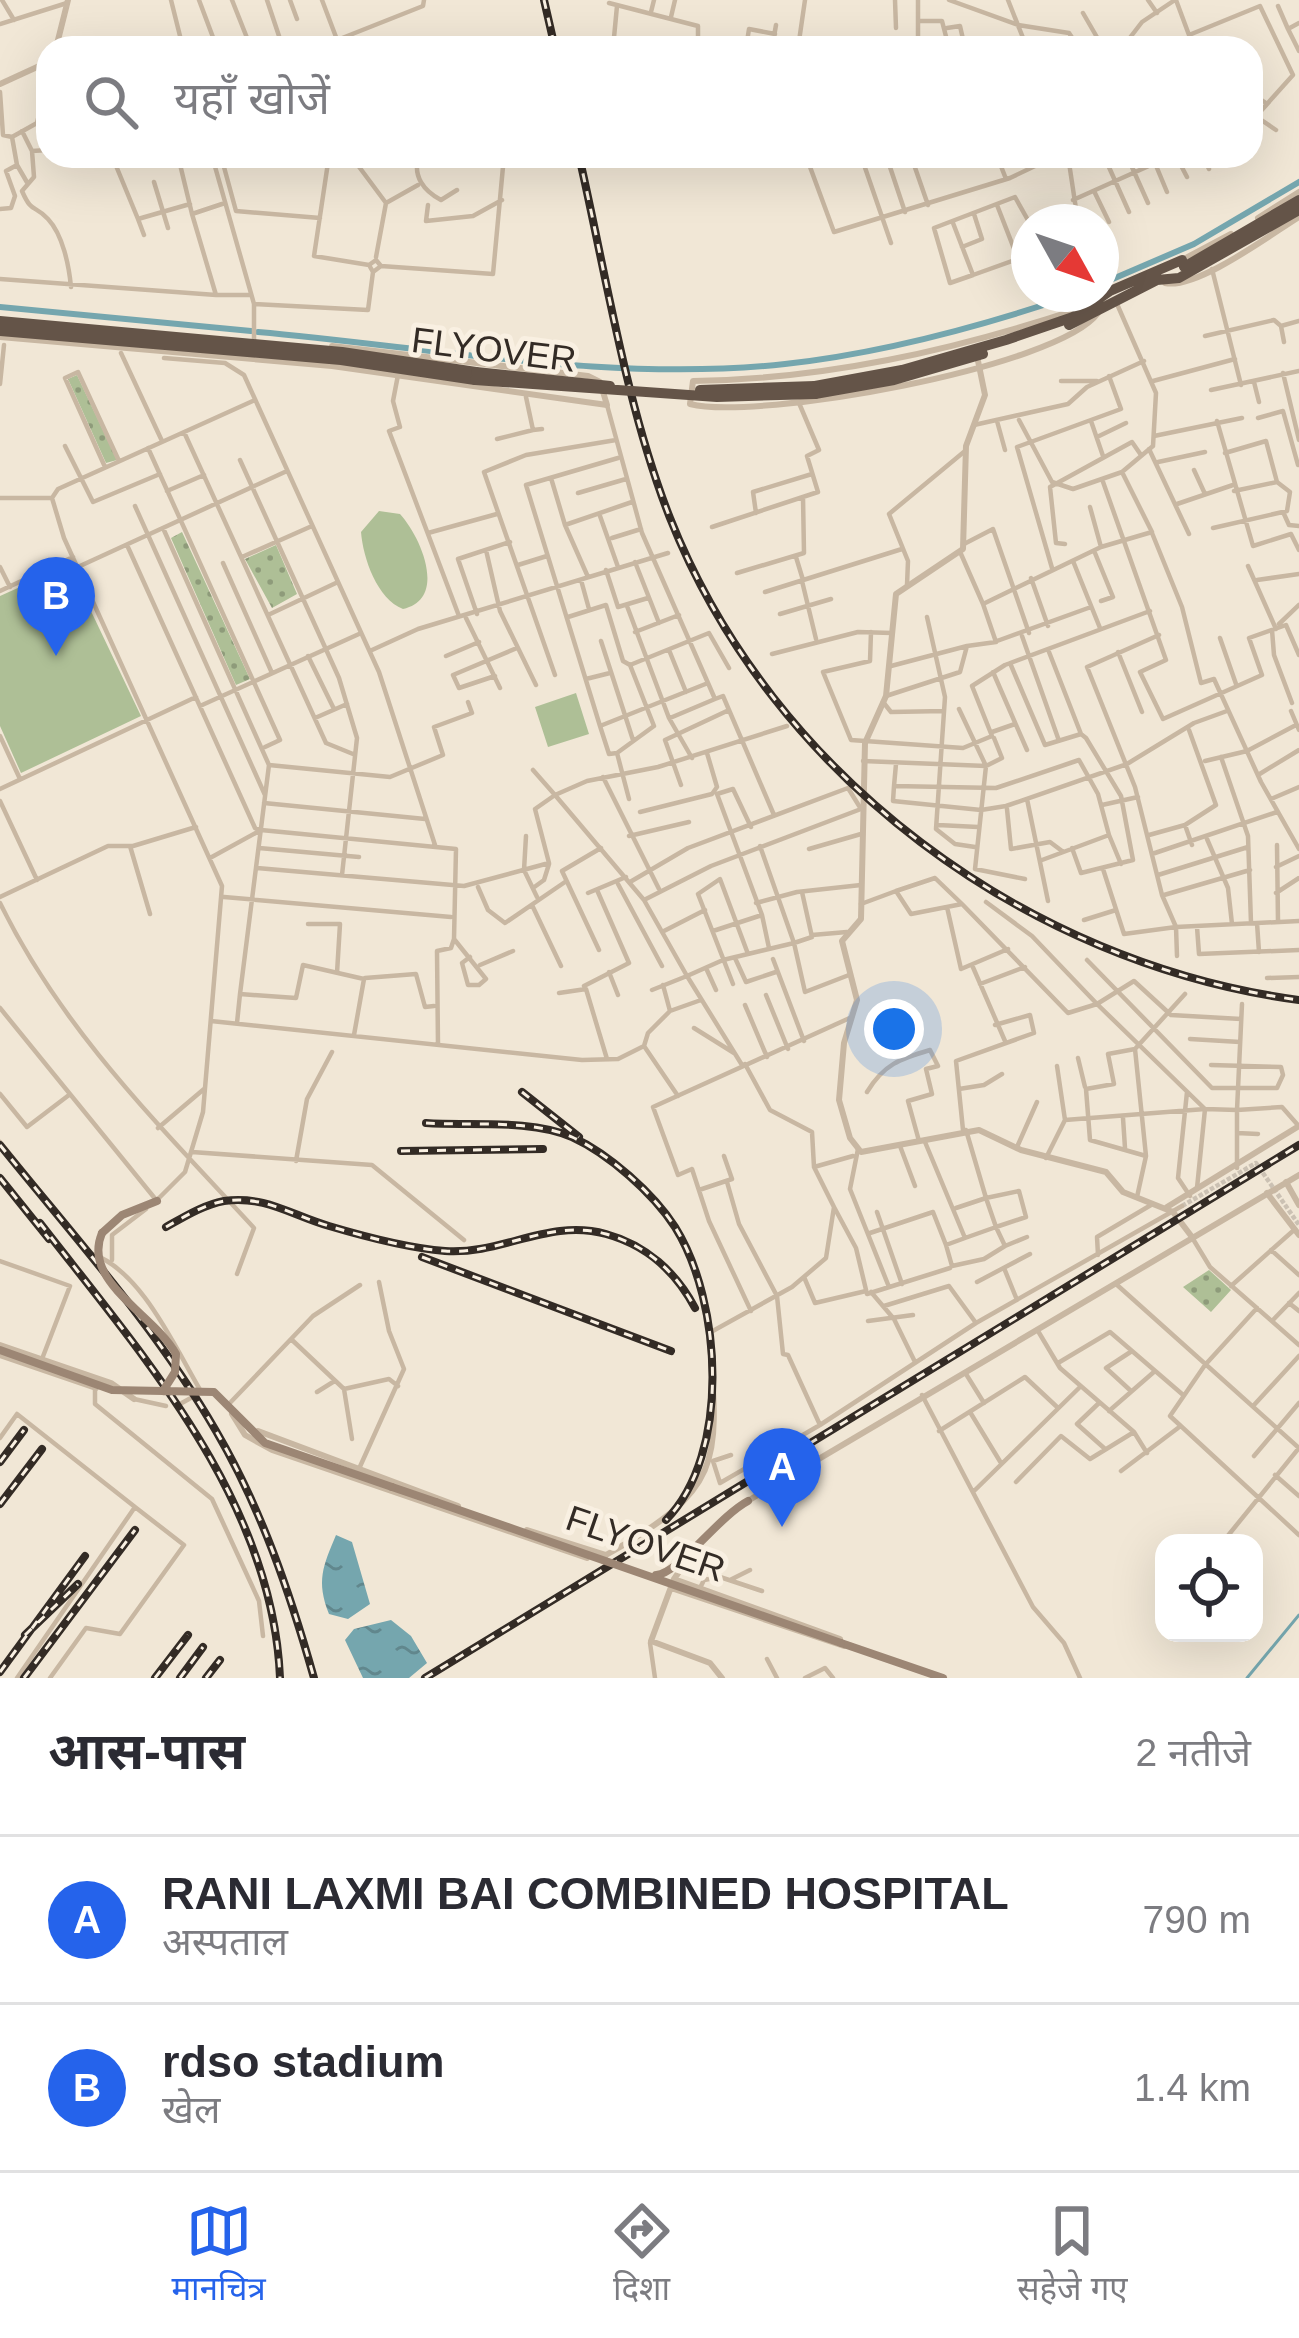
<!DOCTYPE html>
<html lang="hi">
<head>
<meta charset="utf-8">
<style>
	:root { --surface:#fff; --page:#f2f2f3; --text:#2b2b33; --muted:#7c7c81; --line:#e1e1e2; --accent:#2563eb }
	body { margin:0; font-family:Arial,"Noto Sans Devanagari",sans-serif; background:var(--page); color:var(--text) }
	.controls { position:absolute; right:36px; bottom:36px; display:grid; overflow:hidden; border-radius:24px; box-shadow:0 12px 48px #0002 }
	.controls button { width:108px; height:108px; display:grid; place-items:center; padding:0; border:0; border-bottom:3px solid var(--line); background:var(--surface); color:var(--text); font:60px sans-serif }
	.compass { position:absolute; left:1011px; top:204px; width:108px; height:108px; border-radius:50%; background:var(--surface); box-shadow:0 12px 48px #0002; rotate:130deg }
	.you { position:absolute; left:894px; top:1029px; width:42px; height:42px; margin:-30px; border:9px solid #fff; border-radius:50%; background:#1a73e8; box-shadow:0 0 0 18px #1a73e833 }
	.badge { display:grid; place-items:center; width:78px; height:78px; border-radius:50%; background:var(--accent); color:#fff; font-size:39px; font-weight:700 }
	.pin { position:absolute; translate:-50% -99px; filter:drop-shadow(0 3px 6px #0008) }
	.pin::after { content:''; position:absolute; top:63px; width:42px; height:36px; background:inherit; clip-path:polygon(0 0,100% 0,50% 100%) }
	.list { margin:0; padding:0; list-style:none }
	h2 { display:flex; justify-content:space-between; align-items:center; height:156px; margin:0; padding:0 48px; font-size:51px }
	h2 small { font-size:39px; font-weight:400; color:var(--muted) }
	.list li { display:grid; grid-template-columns:78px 1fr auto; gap:36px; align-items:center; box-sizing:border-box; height:168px; padding:0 48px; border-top:3px solid var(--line) }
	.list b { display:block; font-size:45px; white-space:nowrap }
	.list p { margin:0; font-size:39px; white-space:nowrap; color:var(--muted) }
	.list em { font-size:39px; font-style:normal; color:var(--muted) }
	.icon { flex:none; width:66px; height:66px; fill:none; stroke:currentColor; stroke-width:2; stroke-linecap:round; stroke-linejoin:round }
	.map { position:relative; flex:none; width:1299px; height:1678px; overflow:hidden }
	.search { position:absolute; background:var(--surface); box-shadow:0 12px 48px #0002; left:36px; right:36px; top:36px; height:132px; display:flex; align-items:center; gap:30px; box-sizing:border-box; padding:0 42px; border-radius:36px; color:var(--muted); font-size:45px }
	.sheet { height:492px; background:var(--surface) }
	nav { display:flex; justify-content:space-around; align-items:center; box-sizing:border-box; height:168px; border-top:3px solid var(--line); background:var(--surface); font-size:33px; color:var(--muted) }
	nav a { display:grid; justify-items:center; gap:6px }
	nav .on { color:var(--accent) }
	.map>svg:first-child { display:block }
	.green { fill:url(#green-dots) }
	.pitch { fill:#aebf96 }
	.water { fill:url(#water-ripples) }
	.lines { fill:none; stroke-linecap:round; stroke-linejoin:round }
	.stream { stroke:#75a6ae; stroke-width:3 }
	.canal { stroke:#75a6ae; stroke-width:6 }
	.minor-tunnel { stroke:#cbc1b3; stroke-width:4.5; stroke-dasharray:4.5 2; stroke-linecap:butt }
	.minor { stroke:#c8b7a2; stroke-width:4.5 }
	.tertiary { stroke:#c8b7a2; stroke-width:6 }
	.secondary { stroke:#9c8674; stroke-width:8 }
	.trunk { stroke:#645448; stroke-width:10 }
	.rail-casing { stroke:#332b25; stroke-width:8 }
	.rail { stroke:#f9f0e2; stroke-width:3; stroke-dasharray:9; stroke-linecap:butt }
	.secondary-bridge { stroke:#9c8674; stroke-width:8 }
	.trunk-bridge { stroke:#645448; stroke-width:10 }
	.labels { text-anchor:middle; stroke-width:10; stroke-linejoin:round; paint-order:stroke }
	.street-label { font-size:36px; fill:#332b25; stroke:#f9f0e2 }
</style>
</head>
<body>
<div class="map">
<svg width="1299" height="1678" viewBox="0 0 1299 1678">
	<defs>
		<pattern id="green-dots" width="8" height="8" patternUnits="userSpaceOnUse" patternTransform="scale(3)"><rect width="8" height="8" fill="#aebf96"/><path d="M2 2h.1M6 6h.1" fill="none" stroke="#8e9b7a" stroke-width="1.8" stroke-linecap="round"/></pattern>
		<pattern id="water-ripples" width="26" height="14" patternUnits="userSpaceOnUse" patternTransform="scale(3)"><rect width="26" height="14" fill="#75a6ae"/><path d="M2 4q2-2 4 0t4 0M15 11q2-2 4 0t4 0" fill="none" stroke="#61878d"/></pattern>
	</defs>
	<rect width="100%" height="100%" fill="#f1e7d6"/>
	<path class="green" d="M77 375 117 460 106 463 68 379Z
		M182 532 250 679 236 685 171 538Z
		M276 545 297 594 272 608 245 559Z
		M1209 1270 1231 1290 1211 1312 1183 1287Z"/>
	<path class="pitch" d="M379 511 400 514C421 537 448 599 403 609 377 599 363 558 361 532Z
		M69 565 141 716 21 773 0 726V596Z
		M576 693 589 734 548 747 535 707Z"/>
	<path class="water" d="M336 1535 352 1542 370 1604 348 1619 329 1614C316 1581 323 1566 336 1535Z
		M391 1620 411 1636 427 1663 409 1678H363L345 1640 354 1629Z"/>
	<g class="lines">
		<path class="stream" d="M1247 1678 1299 1615"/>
		<path class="canal" d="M1101 284 1194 244 1299 182
			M0 307 251 331
			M258 332C429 347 613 383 785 364 885 353 983 326 1077 294"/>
		<path class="minor-tunnel" d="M1182 1206 1256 1163 1299 1225"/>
		<path class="minor" d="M2 0 14 20
			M171 0 183 48
			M199 0 217 48
			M232 0 251 48
			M267 0 283 48
			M290 0 297 19
			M322 0 336 37
			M895 0 896 28
			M949 0 1018 25 1069 33 1079 48
			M1008 0 1027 48
			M1148 0 1157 13
			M1176 0 1189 35 1260 6 1293 75 1251 122
			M609 3 698 26V48
			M1278 6 1288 29
			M651 12 654 0
			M1083 13 1098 39 1114 48
			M671 17 675 0
			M918 21H942L949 48
			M1299 23 1288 29 1299 51
			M0 24 67 3
			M947 28 960 26 965 48
			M699 41 746 48
			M317 48 423 6 424 0
			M613 48 617 6
			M746 48 749 29 775 34
			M772 48 776 25
			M798 48 805 0
			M918 48V0
			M1122 48 1142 22 1175 0
			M0 92 3 135 12 137
			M1251 93 1266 103
			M1251 113 1276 130
			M22 131 32 151 48 150
			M32 151 34 177 22 191C32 214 34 204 48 219 63 235 69 266 71 287
			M53 156H63
			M112 156 138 219 190 204
			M178 156 192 214
			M212 156 254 304V340
			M221 156 236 211 320 218
			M329 156 314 256 369 265
			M351 156 386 203 376 257
			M419 156C412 176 424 191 441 200L457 190
			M806 156 834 232 1010 178 1056 156
			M861 156 891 243
			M886 156 888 161 904 156
			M911 156 928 205
			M997 156 1006 179
			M1068 156 1078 222
			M1104 156 1129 212
			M1127 156 1148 203
			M1152 156 1167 192
			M1176 156 1187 177
			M1203 156 1209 169
			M1227 156 1230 162
			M888 161 905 212
			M17 165 28 184
			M154 182 168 228
			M1094 191 1109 222
			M1073 200 1171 156
			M225 203 192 214 216 295H251
			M386 203 418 185
			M428 205 426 221 473 216 502 200
			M997 205 1018 259
			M0 209 11 208 15 196 6 171 17 165 12 137 37 123 48 77
			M138 219 144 235
			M953 223 973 275 1029 255
			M962 247 982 239 974 214
			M381 266 493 274 504 156
			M1101 269 1110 291
			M1212 269 1241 385
			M973 275 950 283 934 228 1015 197 1029 222
			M0 279 216 295
			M254 304 368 310 373 272 369 265 376 260 381 266 373 272
			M1281 326 1284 342
			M1205 336 1274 320 1281 326 1299 321
			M121 353 162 441
			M164 358 225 363 244 375 379 672 435 845
			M1283 373 1299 440
			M398 375 393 401 400 427 389 431 459 616
			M1061 381H1097
			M1153 381 1235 359
			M1254 382 1259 402
			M0 384 4 345
			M1211 390 1299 371
			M526 397 533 430 542 429
			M607 405 642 533 708 683 600 726 609 754 617 753 629 799
			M1258 418 1283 411 1298 465
			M1019 420 1052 482 1073 489 1122 472
			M997 421 1005 450
			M1091 421 1103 456
			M1217 421 1253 546 1291 534 1299 550
			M974 425 1068 404 1087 387 1144 361
			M184 432 326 743 353 754
			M1154 436 1242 418
			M1097 437 1126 423
			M497 439 533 430
			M65 446 93 502 160 474
			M148 448 280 740 265 747
			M1149 449 1189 534
			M1225 453 1266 441 1277 482 1234 491
			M240 460 339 678 357 738 342 875
			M1158 462 1205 452
			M105 467 65 378 78 372 119 461
			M1194 470 1205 494
			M551 478 565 525 632 502
			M1102 479 1166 660 1140 672 1163 719 1262 675 1249 638 1286 625 1299 655
			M167 491 204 475
			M578 493 626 479
			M0 498H52L58 489 255 400
			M52 498 64 538 222 886 203 1112 185 1172 155 1202
			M1177 504 1233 485
			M135 506 265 795
			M1090 507 1101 547
			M756 513 753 492 812 474
			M1284 514 1289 525 1299 526
			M600 516 618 567
			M565 525 588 577
			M712 527 818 492 807 456 819 450 799 403
			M163 528 269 765 240 994
			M1213 528 1287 511 1290 492 1277 482
			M428 533 497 514
			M1152 533 1182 607 1201 683 1214 679 1261 782 1299 849
			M612 538 641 529
			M964 544 993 529 1029 633
			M1065 544 1056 543 1050 487 1132 442 1141 455
			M127 545 255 828 261 830
			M486 550 500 611 536 685
			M1095 553 1113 597 1101 601
			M961 554 983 604
			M242 557 312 526
			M796 557 803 580
			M1073 561 1100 628
			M635 562 659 623
			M223 563 272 673
			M518 565 547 556
			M80 566 287 471
			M1248 566 1276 629
			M0 567 10 587
			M1052 568 1017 447 1121 409 1109 376
			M606 570 618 607 648 598
			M737 573 804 553 803 497
			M1031 578 1048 626
			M581 580 589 609
			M1257 580 1299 574
			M802 581 816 639
			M907 585 908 561 889 514 965 451
			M0 591 73 557
			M765 592 902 549
			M627 606 669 718 692 758
			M477 614 458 559 510 542
			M780 614 831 599
			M268 615 338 582
			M568 617 606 605 623 661 630 665 654 726 617 753
			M927 617 945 697 936 829 955 844 975 847
			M466 618 500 688
			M1279 624 1299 605
			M1272 630 1274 655 1292 703
			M635 632 679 615
			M871 632 870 661 823 672 851 740 963 748 992 736 972 686 1005 665 1150 611
			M1159 635 1087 667 1135 787 1162 895 1176 927 1299 921
			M1022 636 1058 738
			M1220 638 1236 684
			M601 641 633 740
			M997 641 1091 607
			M372 650 418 629 668 553
			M669 650 686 692
			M1049 652 1081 734
			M1118 652 1142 712
			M772 654 858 632 892 633
			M308 656 334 709
			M446 656 479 642
			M1010 663 1045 745 1081 734 1086 738 1121 796 1133 860 1081 873 1072 848
			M630 665 709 633 729 668
			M891 666 967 646
			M993 672 1027 750
			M555 675 484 472 526 455 616 440
			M495 676 459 688 453 675 517 648
			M586 679 610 673
			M708 683 715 699 723 696 774 815
			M886 696 960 672 967 646 996 642 983 604 1101 547 1152 532 1122 472 1153 446 1156 393 1117 304
			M883 702 891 712 944 711
			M200 706 359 634
			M959 709 986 766 1002 758 994 738
			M1291 711 1299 730
			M315 718 347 704
			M670 718 715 699
			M600 726 526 485 618 458
			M992 732 1015 724
			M0 736 20 779
			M1221 757 1248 836 1251 923
			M863 761 986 766 975 869 1025 879
			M1205 761 1247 751 1296 725
			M896 764 894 786 996 788 1079 760 1098 794 1109 835
			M269 765 390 777 443 755 434 727 472 713 468 702
			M1258 775 1299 750
			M603 777 659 889
			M681 785 665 740 729 710
			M894 786 893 801 981 810 1006 806 1127 764 1194 723 1227 711
			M0 789 196 697
			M1027 799 1048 901
			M1271 799 1299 787
			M0 801 37 880
			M264 803 425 819
			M1102 805 1138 797
			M1007 809 1011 849 1050 842 1062 851
			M640 812 712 794 717 787 707 753
			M938 825 978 827
			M1185 825 1192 845
			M751 827 733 789 717 794 762 915 769 948
			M1149 835 1185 825 1216 805 1189 730
			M526 836 524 870 537 897
			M629 836 689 822
			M1207 839 1228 888 1232 924
			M1277 845 1278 922
			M130 846 150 914
			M760 846 794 943 812 937 802 892
			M259 848 359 857
			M809 849 861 834
			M1152 854 1277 812
			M210 858 261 830 456 849 454 939 486 979 479 985H468L462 963 470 957
			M1042 860 1109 835 1121 864
			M1276 867 1299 856
			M257 868 464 886 549 863 535 809 555 795 533 770
			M1103 869 1124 934 1176 927 1177 956
			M1158 875 1248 847
			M630 882 688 848 848 788 861 809 711 866 644 900
			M618 884 662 966
			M478 887 488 910 505 923 565 882
			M533 888 544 880 549 864
			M896 891 935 878 962 904
			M588 893 626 877
			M1276 893 1299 878
			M1164 895 1250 870
			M0 897 108 846H133L196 827
			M224 897 451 917
			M986 902 1032 936 1097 1004 1134 981 1171 1015 1241 1019
			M0 903C62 1030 160 1126 254 1228L237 1274
			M756 903 797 892 861 885
			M861 904 896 891 911 914 962 904 1068 1013 1097 1004 1205 1109 1237 1110V1168
			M532 905 561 966
			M947 907 961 969 1008 949
			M1084 920 1116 910
			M1257 923 1259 952
			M308 924H340L337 973
			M1197 927 1199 954 1299 950
			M713 931 762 915
			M662 932 705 910
			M812 935 847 932
			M599 950 562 871 601 848
			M735 958 746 982 776 972
			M773 959 804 1041
			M1087 960 1212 1088H1277L1283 1075 1281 1067 1211 1065
			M480 965 513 951
			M972 965 1005 1041
			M706 968 716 990
			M609 972 618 995
			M365 978 416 974 425 1007 434 1006
			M1267 978 1299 977
			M733 984 698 894 720 879 748 954
			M980 984 1025 967
			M584 986 629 963 597 890
			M652 990 687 976 644 900 555 795 587 781 658 767 787 726
			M559 993 586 989 607 1059
			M766 995 788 1049
			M1242 1004 1237 1110 1282 1107 1297 1124
			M745 1005 767 1057
			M0 1008 157 1201
			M670 1011 701 1000
			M211 1021 582 1060 618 1059 644 1046 678 1096
			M237 1023 240 994 296 998 303 965 364 979 354 1035
			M694 1028 734 1053
			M1190 1039 1240 1042
			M438 1045 437 951 451 948 454 939
			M644 1046 648 1033 670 1011 663 985
			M1135 1049 1146 1156 1137 1197
			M1078 1058 1085 1087
			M745 1064 770 1110 812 1132 814 1167 834 1207
			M742 1065 687 976 723 960 794 943 805 992 849 975
			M1057 1066 1065 1120
			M959 1089 984 1085 1002 1074
			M867 1092C884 1064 900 1059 930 1050L938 1066 926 1069 932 1094 908 1101 919 1141
			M1187 1092 1178 1178 1190 1196
			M0 1094 27 1127 69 1095
			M1123 1118 1125 1148
			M158 1128 204 1089
			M963 1130 956 1061 1034 1033 1030 1015 995 1025
			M1237 1133 1258 1134
			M0 1142 90 1253C142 1270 175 1348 202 1393
			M925 1142 965 1238 996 1227 1005 1246 984 1259 952 1266 946 1245 965 1238
			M900 1146 915 1186
			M1017 1147 1037 1102
			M858 1149 850 1189 889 1287
			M192 1152 372 1165 464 1240
			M1146 1156 1090 1140 1086 1089 1114 1084 1108 1054 1135 1049 1185 994
			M1046 1158 1065 1120 1205 1109 1197 1188
			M296 1161 307 1099 332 1052
			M814 1167 853 1156
			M727 1182 739 1224 777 1296 783 1354 788 1355 820 1425 720 1483 713 1461 731 1455
			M699 1190 732 1179 724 1156
			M1019 1191 1026 1217 996 1227 986 1198Z
			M956 1208 986 1198 966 1130
			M877 1212 902 1284
			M870 1233 933 1212 946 1245
			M1193 1239 1210 1267 1299 1345
			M1005 1246 1027 1237
			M1271 1250 1299 1275
			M1098 1255 1097 1237 1151 1205
			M112 1260V1235L146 1209
			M0 1261 70 1286 42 1359
			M1004 1268 1017 1300
			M804 1277 815 1303 866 1291
			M977 1282 1030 1254
			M1116 1284 1299 1448
			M1231 1286 1294 1230
			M871 1292 894 1319 915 1362
			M1289 1303 1299 1311
			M884 1306 949 1286 976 1323
			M1257 1308 1205 1365 1170 1416 1299 1535
			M751 1311 709 1221 692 1169 678 1175 653 1107 852 1017
			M868 1321 913 1315
			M1272 1321 1299 1293
			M1038 1331 1060 1368 1134 1432 1147 1453
			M711 1332 792 1287 826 1258 834 1207 856 1248 867 1294 950 1268
			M291 1339 344 1389 389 1379 398 1386
			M1058 1363 1110 1332 1182 1394
			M966 1374 984 1403
			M95 1388V1404L212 1499 259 1601 263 1636
			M344 1389 352 1439
			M1131 1391 1106 1368 1132 1351
			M317 1392 333 1382
			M922 1395 1033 1607 1064 1643 1080 1678
			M134 1399 166 1406
			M1099 1403 1077 1424 1104 1448
			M180 1404 198 1394
			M1254 1405 1299 1356
			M227 1406 313 1316 360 1285
			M1109 1411 1155 1371
			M970 1412 1001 1463
			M820 1425 976 1323 1182 1206
			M939 1431 1025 1377 1056 1406
			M0 1438 17 1414 135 1507 17 1678
			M1254 1456 1299 1403
			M358 1471 404 1369 389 1331 379 1282
			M1121 1471 1178 1428
			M1275 1475 1299 1496
			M1016 1482 1061 1436 1090 1459 1134 1432
			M973 1492 1080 1387
			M1222 1543 1299 1448
			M730 1580 750 1570
			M700 1588 704 1580 720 1577 762 1591
			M650 1643 655 1678
			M767 1659 777 1678
			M50 1678 86 1628 120 1634 184 1545 135 1507
			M805 1678 825 1668 833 1678"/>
		<path class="tertiary" d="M56 48 68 0
			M0 84 48 62
			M1258 218 1299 192
			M1182 260 1231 234
			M1165 283C1196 290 1270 235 1299 217
			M1078 309C951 351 826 379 693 381L690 404C756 421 1058 368 1098 313
			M0 337 332 366 607 405 600 382 588 376 332 346
			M977 356 985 395 966 446 963 549 896 594 886 696 865 743 861 919 842 941 857 1000 844 1043 839 1100 850 1138 861 1152 979 1130 1021 1150 1106 1172 1123 1192 1173 1212 1192 1237
			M1286 1182 1299 1205
			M1267 1193 1299 1235
			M1167 1207 1299 1126
			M0 1345 111 1383 134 1399
			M0 1355 96 1388
			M232 1414 245 1435 272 1450 587 1558
			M258 1431 458 1506
			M746 1502 1299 1175
			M527 1530 606 1555 603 1561
			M693 1552 674 1579 651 1641 710 1663 722 1678
			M606 1555C725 1488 719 1463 709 1332
			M674 1579 840 1639
			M671 1588 844 1646"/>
		<path class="secondary" d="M102 1233 122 1215 157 1201
			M392 1487 436 1502
			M656 1575C677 1575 718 1517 748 1501
			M841 1643 943 1678"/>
		<path class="trunk" d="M0 321 342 352 476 372
			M1069 325 1157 280 1179 278 1299 210
			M0 331 341 360 475 380
			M815 386 902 370 1006 340 1073 317 1110 291 1182 260 1184 267 1299 200
			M815 394 894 380 983 354"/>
		<defs>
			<path id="rail" d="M544 0 555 48
				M579 156C606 274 626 406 670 518 772 776 1027 964 1299 1000
				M522 1092 579 1137
				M426 1123C470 1126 531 1119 572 1137 609 1154 653 1193 675 1227 722 1302 731 1454 666 1520
				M0 1145C75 1238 156 1327 216 1431 261 1508 290 1593 314 1678
				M401 1151 543 1149
				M0 1178 49 1239
				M40 1223C143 1356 273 1501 280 1678
				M166 1227C184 1217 203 1205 224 1201 265 1195 293 1216 329 1226 366 1237 407 1248 445 1251 502 1255 549 1218 606 1234 646 1245 676 1272 695 1308
				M422 1257 671 1351
				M0 1462 24 1430
				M0 1504 42 1449
				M25 1635 78 1584
				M0 1672 85 1556
				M24 1678 135 1530
				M155 1678 188 1635
				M180 1678 203 1647
				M206 1678 220 1660
				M425 1678 1299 1145"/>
		</defs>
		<use href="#rail" class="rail-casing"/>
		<use href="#rail" class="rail"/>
		<path class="secondary-bridge" d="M102 1233C81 1282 155 1315 176 1354L175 1372 163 1391
			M0 1350 112 1390 214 1392 265 1443 392 1487
			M436 1502 841 1643"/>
		<path class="trunk-bridge" d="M476 372 610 386
			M475 380 717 397 815 394
			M700 390 815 386"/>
	</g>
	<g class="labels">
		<g class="street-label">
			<text transform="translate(494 349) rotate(7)" y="13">FLYOVER</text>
			<text transform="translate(646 1543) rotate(19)" y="13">FLYOVER</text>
		</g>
	</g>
</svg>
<div class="controls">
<button><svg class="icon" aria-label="locate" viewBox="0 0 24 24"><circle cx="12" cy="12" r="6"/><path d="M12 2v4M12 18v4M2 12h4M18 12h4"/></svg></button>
</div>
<svg class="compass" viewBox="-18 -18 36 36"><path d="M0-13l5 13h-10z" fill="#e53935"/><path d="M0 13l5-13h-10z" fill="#7c7c81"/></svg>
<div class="you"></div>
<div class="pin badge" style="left:782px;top:1527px">A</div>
<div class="pin badge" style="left:56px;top:656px">B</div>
<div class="search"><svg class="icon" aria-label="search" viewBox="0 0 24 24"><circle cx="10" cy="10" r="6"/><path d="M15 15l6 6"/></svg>यहाँ खोजें</div>
</div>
<section class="sheet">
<h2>आस-पास<small>2 नतीजे</small></h2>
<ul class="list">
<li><span class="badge">A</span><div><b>RANI LAXMI BAI COMBINED HOSPITAL</b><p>अस्पताल</p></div><em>790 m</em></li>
<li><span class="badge">B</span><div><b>rdso stadium</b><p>खेल</p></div><em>1.4 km</em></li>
</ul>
</section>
<nav>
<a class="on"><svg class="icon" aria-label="map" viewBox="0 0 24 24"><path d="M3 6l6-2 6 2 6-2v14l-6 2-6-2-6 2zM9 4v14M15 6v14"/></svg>मानचित्र</a>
<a><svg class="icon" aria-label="directions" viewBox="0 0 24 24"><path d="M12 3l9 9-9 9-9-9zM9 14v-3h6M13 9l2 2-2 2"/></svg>दिशा</a>
<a><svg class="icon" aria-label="saved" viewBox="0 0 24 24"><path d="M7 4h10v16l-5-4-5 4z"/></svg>सहेजे गए</a>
</nav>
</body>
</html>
